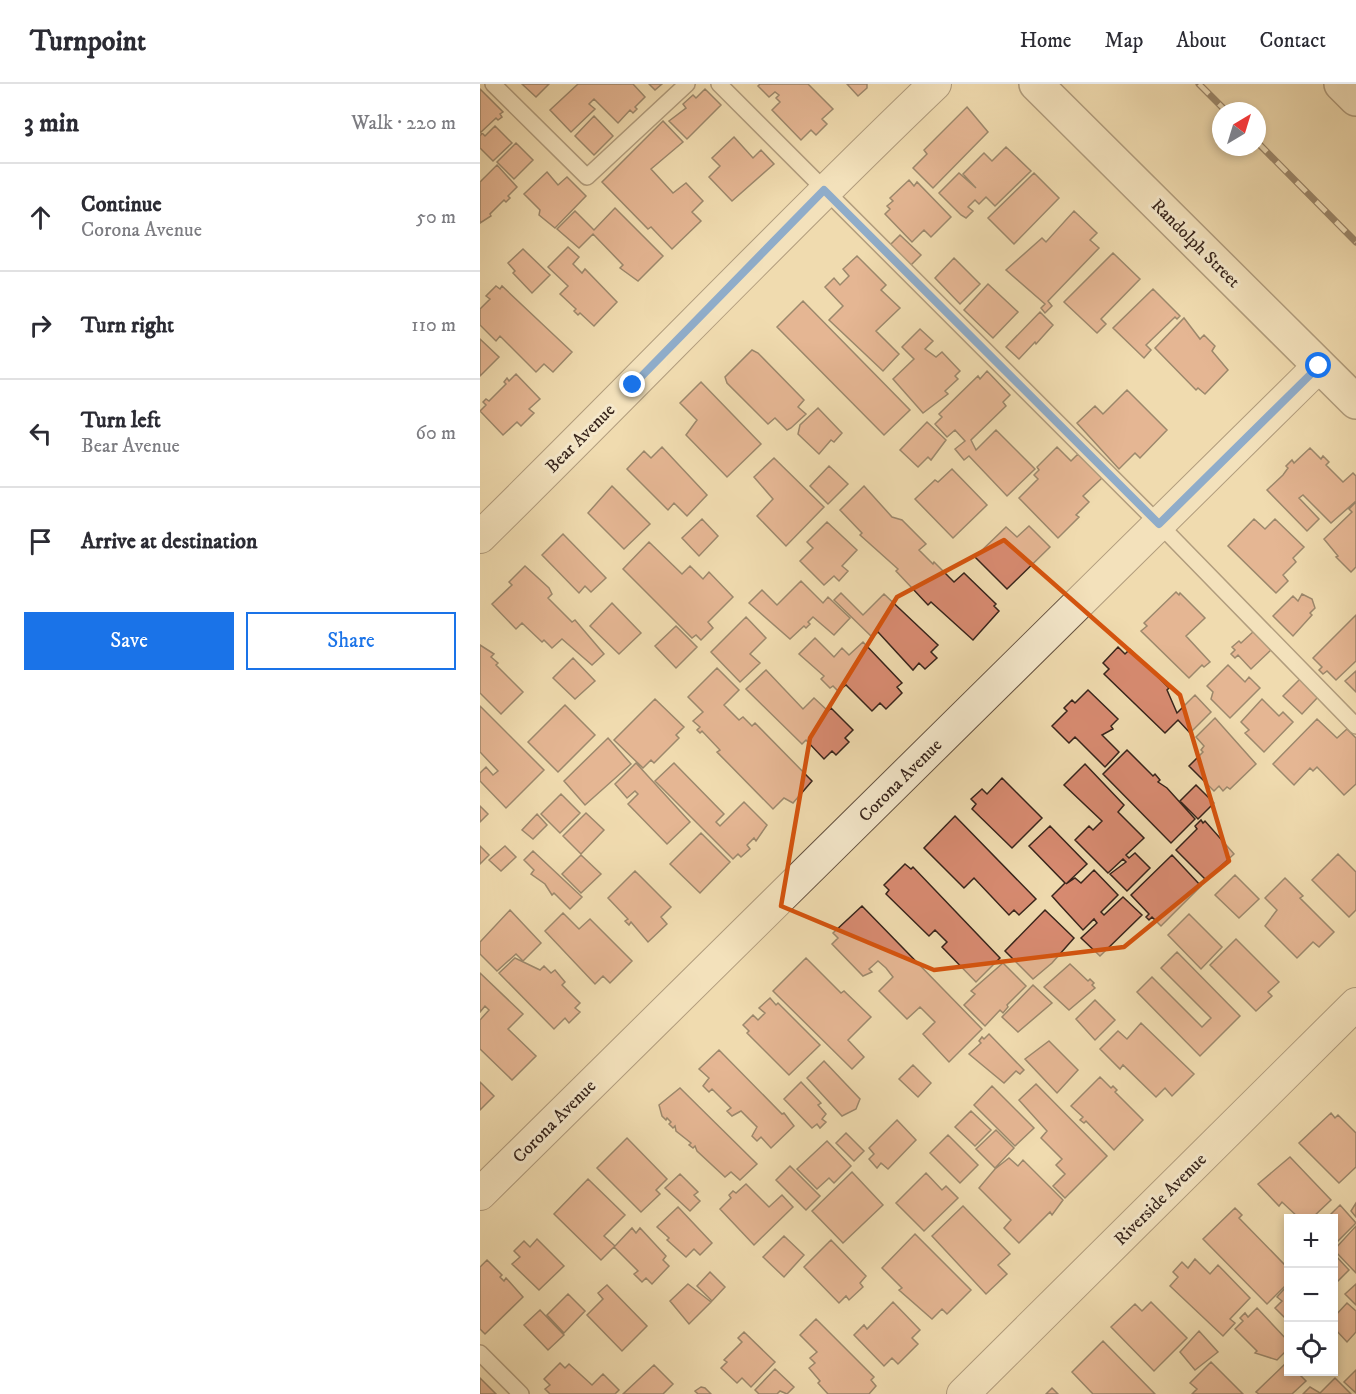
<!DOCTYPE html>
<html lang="en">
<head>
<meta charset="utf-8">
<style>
	:root { --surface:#fff; --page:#f2f2f3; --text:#2b2b33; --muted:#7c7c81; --line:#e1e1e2; --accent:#1a73e8 }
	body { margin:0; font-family:"IM FELL DW Pica",serif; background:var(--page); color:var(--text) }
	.controls { position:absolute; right:18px; bottom:18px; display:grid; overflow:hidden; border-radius:0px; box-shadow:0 3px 9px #0003 }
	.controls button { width:54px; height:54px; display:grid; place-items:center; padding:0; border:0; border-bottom:2px solid var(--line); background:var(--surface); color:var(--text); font:30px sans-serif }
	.compass { position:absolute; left:732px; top:18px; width:54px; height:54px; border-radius:50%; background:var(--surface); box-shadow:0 3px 9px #0003; rotate:38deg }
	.stop { position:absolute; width:18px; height:18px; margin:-14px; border:4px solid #1a73e8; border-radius:50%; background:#fff }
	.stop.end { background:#1a73e8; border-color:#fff; box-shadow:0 2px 6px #0008 }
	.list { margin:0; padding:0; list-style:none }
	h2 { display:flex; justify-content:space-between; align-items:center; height:78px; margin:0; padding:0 24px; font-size:26px }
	h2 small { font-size:20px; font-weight:400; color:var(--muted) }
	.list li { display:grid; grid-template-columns:39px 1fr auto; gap:18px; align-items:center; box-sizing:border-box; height:108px; padding:0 24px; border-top:2px solid var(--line) }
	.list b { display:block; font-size:22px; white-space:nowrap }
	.list p { margin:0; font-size:20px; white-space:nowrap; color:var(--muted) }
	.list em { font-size:20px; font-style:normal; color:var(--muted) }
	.actions { display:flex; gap:12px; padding:18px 24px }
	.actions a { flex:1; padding:14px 0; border:2px solid var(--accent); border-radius:0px; text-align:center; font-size:21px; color:var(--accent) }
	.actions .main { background:var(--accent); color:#fff }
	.icon { flex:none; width:33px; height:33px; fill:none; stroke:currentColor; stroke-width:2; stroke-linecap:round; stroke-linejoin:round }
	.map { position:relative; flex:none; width:876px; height:1310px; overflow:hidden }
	header { display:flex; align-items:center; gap:36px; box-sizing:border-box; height:84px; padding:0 30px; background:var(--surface); border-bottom:2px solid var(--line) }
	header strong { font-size:28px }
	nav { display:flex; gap:33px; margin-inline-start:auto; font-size:21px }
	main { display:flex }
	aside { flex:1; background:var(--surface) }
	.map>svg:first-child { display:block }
	.building { fill:#d88b71; stroke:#37241b; stroke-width:1.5 }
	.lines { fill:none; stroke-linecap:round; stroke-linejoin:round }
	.service-casing { stroke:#655240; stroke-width:18 }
	.minor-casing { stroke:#655240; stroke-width:34 }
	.tertiary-casing { stroke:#655240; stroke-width:36 }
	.service { stroke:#f5e8cb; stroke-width:15 }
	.minor { stroke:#f5e8cb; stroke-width:32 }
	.tertiary { stroke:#f5e8cb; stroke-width:33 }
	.rail-casing { stroke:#37241b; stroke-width:7 }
	.rail { stroke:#f5e8cb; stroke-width:4.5; stroke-dasharray:14; stroke-linecap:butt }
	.route { stroke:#1a73e8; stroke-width:8 }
	.marked { fill:none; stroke:#d6540e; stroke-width:4.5; stroke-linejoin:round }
	.labels { text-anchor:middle; stroke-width:6; stroke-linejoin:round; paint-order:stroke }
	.street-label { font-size:18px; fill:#37241b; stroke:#f5e8cb }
</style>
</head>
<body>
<header>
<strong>Turnpoint</strong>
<nav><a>Home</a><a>Map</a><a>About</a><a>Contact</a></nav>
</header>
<main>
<aside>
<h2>3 min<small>Walk · 220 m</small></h2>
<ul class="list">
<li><svg class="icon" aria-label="ahead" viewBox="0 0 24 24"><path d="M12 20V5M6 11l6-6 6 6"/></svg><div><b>Continue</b><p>Corona Avenue</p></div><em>50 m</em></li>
<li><svg class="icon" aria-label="right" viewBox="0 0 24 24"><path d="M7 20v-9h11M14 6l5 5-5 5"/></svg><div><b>Turn right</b></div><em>110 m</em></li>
<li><svg class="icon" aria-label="left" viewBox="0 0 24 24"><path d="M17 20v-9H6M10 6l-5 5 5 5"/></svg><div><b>Turn left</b><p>Bear Avenue</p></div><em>60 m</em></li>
<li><svg class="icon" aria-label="arrive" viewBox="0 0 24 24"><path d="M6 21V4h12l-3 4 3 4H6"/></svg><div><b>Arrive at destination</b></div></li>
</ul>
<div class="actions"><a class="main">Save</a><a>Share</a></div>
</aside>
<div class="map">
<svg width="876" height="1310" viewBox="0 0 876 1310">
	<rect width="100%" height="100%" fill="#f0dbaf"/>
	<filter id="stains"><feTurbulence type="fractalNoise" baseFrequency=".00333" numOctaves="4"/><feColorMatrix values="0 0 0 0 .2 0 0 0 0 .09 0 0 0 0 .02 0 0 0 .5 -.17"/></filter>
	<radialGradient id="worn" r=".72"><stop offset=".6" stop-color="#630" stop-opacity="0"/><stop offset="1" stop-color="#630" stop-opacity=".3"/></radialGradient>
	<path class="building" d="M42 0H69L56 13Z
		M98 0H153L165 13 155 23 157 25 153 29 150 26 138 39 114 15 109 20 115 25 91 48 70 26Z
		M169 0H182L175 6Z
		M280 0H328L353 25 342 35 347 40 336 51 331 46 321 56 292 26 300 18 296 14 299 11 295 8 289 13 278 2Z
		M367 0H387V4L378 12Z
		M0 5 23 28 20 30 22 33 18 36 16 34 0 49Z
		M225 5 241 21 207 55 189 37 206 24 203 20 213 11 216 14Z
		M487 23 508 48 453 104 433 84 447 70 444 66Z
		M114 32 133 52 114 71 95 52Z
		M183 37 203 58 171 85 193 109 206 99 223 117 212 128 221 137 192 165 171 143 168 145 122 98Z
		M15 42 32 59 13 77 0 64V52L2 49 5 52Z
		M254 53 273 74 281 66 294 80 252 117 229 93 240 82 232 74Z
		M36 59 53 76 34 95 17 78Z
		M526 63 551 87 515 122 506 113 499 120 495 116 488 123 493 127 486 134 481 131 459 109 479 89 496 104 483 90 504 69 512 77Z
		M17 81 37 103 28 112 30 114 26 118 24 116 10 130 11 132 0 139V98Z
		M67 88 78 101 87 93 106 112 75 144 59 131 60 126 44 110Z
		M554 89 579 114 534 160 508 134Z
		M429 96 434 102 437 98 471 133 451 153 444 146 432 158 405 130 410 125 407 122 413 117 410 114Z
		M135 124 183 172 158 197 140 184 143 181 113 150 99 164 77 145 95 127 114 146Z
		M594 127 617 149 610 156 619 164 568 217 572 222 565 229 561 224 565 220 526 186 562 154 566 158Z
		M420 151 441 171 431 181 410 161Z
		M88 163 99 173 93 180 102 189 105 185 137 218 114 242 100 229 98 231 94 227 96 225 80 210 88 202 68 183Z
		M43 165 70 191 52 209 33 189 35 187 28 179Z
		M633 169 660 195 621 235 626 240 617 249 584 218Z
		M377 172 406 201 401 206 420 224 396 247 419 270 403 287 349 236 363 222 345 203 354 194 360 201 369 192 363 185Z
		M474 174 500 200 480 220 455 194Z
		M508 200 538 228 513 254 484 226Z
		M16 202 20 205 22 202 92 268 73 288 64 280 56 288 20 252 16 257 0 241V225L10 215 6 212Z
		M673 205 700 232 697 235 695 233 666 261 671 266 664 274 633 244Z
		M323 217 430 326 404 351 297 243Z
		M560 228 573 241 556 260 555 258 539 275 526 263Z
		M704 234 720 255 724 251 735 262 732 267 748 286 725 310 718 304 716 306 675 264Z
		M440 245 453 257 445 265 456 273 462 268 480 287 475 292 478 295 465 307 468 310 443 329 413 295 434 275 422 263Z
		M0 255 19 273 0 292Z
		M272 266 278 269 324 316 318 323 326 330 311 344 307 346 295 334 288 340 247 299 245 293Z
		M507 287 530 311 523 318 526 322 491 356 496 366 516 346 555 385 527 412 489 372 484 376 475 365 485 357 475 346 467 353 455 340 462 333 459 330 498 292 500 295Z
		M36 290 60 315 49 325 54 329 41 342 37 338 23 351 0 327 6 321 3 318 6 315 9 317 26 300 24 298 27 294 29 297Z
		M221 298 281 360 247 393 206 351 217 336 200 319Z
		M647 306 687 346 660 374 655 369 639 385 597 339 615 322 623 330Z
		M338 324 362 349 354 358 351 356 339 370 318 350 320 341Z
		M447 338 466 356 451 376 448 373 438 383 420 366Z
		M182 363 227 411 207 432 194 419 188 426 147 385 164 367 171 374Z
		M577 363 591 377 598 370 622 394 603 412 609 418 596 431 599 433 578 454 539 414 558 395 554 391 559 386 557 383Z
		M830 364 841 375 843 372 849 378 846 381 863 398 873 389 876 392V417L851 439 823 411 819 414 839 435 827 447 787 406 803 391 808 384 806 382 812 376 814 379Z
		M294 374 344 423 306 462 277 432 293 415 274 393Z
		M349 382 368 400 348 420 330 402Z
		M472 385 507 421 473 454 435 415 455 396 458 398Z
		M132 402 170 440 144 465 108 429Z
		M384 402 412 433 422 436 446 460 439 466 453 480 454 478 474 498 484 489 516 520 514 522 519 527 493 556 451 518 448 521 416 487 418 485 380 451 382 449 360 426Z
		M876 418V483L871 488 856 473 858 472 844 455 872 428 869 425Z
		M222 435 238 452 219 472 202 454Z
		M774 435 785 445 795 435 824 463 813 474 816 478 803 491 808 497 796 509 748 462Z
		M347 438 377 466 362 482 368 487 359 497 354 492 344 501 320 477 333 464 327 458Z
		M549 442 570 463 527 505 495 473 526 443 537 453Z
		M83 450 126 494 111 508 105 502 99 509 62 471Z
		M169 458 202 490 210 482 223 495 229 488 253 513 228 538 233 544 221 556 216 551 212 554 143 485Z
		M45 482 69 504 72 510 68 514 92 538 95 536 124 570 112 581 82 555 72 564 64 556 62 558 42 539 36 545 12 520 32 501 29 498Z
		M321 497 343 519 348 513 370 534 354 551 333 533 328 538 330 540 326 544 324 542 310 555 269 519 282 506 297 521Z
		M696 508 699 511 700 509 725 534 706 552 730 578 724 583 722 581 709 594 661 547 667 542 664 539Z
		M361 509 383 531 404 510 458 561 451 568 457 574 445 585 439 579 433 586 398 548 392 553 354 516Z
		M822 510 832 515 835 524 830 529 832 531 813 552 793 532 813 512 818 517Z
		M132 519 161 549 139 570 110 542Z
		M876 531V577L856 596 847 587 843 590 839 586 842 583 833 574Z
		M266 533 286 554 270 570 280 579 260 598 231 568Z
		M196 542 217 563 196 584 175 562Z
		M774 547 791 566 771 585 758 571 755 574 751 570 755 566 752 563 759 557 761 559Z
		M335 554 354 573 362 564 369 571 383 558 422 599 417 603 422 609 406 625 400 619 392 627 366 601 358 607 353 602 350 604 341 595 344 592 319 570Z
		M0 561 14 570 11 573 18 579 16 581 43 608 21 630 0 609Z
		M638 563 645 570 650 565 689 604 687 606 697 629 715 611 731 628 710 649 698 636 685 649 624 590 629 585 623 579Z
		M93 574 115 597 95 615 73 594Z
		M748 581 765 598 769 593 780 604 750 634 731 615 733 608 727 602Z
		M237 584 259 606 244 621 259 636 263 633 272 642 275 639 332 697 313 719 304 714 293 725 237 668 240 666 222 647 220 649 217 646 220 643 213 637 223 628 208 613Z
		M286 586 323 625 334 614 348 627 351 624 373 646 365 654 369 658 356 671 352 667 344 675 326 656 322 660 266 605Z
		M876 587V608L865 597Z
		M820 595 838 613 822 630 803 612Z
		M608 606 638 635 631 642 633 645 622 651 639 668 625 683 595 653 589 659 572 642 587 627 584 624 592 616 595 619Z
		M175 615 204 643 196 651 199 654 174 679 171 676 163 684 134 656Z
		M782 615 799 632 803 628 813 638 784 668 765 649 769 646 761 638Z
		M85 621 115 651 78 688 48 658Z
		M0 622 64 686 26 724 0 697V689L6 683 13 691 18 687 0 668Z
		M735 634 776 680 750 705 747 703 743 707 739 702 734 707 709 682 723 668 721 666 724 662 716 653Z
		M837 635 857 654 867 645 876 654V700L864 711 837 683 833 687 830 684 814 701 793 680Z
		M128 654 151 680 105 721 84 697Z
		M647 666 673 692 675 690 680 696 678 698 687 704 715 735 691 759 623 690Z
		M156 679 210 738 187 760 148 720 158 710 155 707 147 714 135 700Z
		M194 679 244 730 236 738 240 742 264 718 287 741 276 757 274 754 267 761 270 765 261 773 258 770 253 775 175 697Z
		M605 680 644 721 638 728 664 754 646 771 649 774 655 769 670 784 647 807 630 790 646 778 643 775 628 789 595 756 609 742 613 746 622 737 584 701Z
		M522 694 562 734 532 764 492 725 496 720 491 715 502 705 507 710Z
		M716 701 734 719 718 735 700 717Z
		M81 710 100 729 80 749 61 730Z
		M0 722 8 730 0 738Z
		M106 729 124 746 101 770 83 752Z
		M57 730 67 741 53 755 42 746Z
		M475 732 556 815 539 831 534 826 529 831 494 794 484 804 444 764Z
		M721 736 723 739 725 737 754 770 726 796 696 766 717 745 715 742Z
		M570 742 607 780 586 800 595 794 601 799 614 786 638 811 621 828 624 831 643 813 662 831 620 872 601 854 617 839 614 835 603 846 580 821 572 812 585 799 549 762Z
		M221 749 250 778 220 809 190 780Z
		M0 762 9 771 0 780Z
		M25 762 36 773 21 787 9 776Z
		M53 767 102 813 90 825 74 809 72 811 65 800 51 790 54 786 44 776Z
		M858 770 876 788V826L869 833 832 796Z
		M101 771 121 790 101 809 82 790Z
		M692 771 721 802 681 842 672 833 669 836 666 833 669 830 651 811Z
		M425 780 431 785 433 783 520 874 496 898 462 863 467 858 455 846 449 852 406 810 409 806 404 801Z
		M155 787 191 823 181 833 187 840 168 858 151 838 149 841 145 837 148 835 128 814Z
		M755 791 779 815 759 834 735 811Z
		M805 794 823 812 820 814 854 848 839 863 833 858 817 874 785 842 797 826 785 814Z
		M382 822 502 945 469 978 443 950 455 938 440 923 427 935 399 907 413 893 406 884 398 877 389 885 392 888 383 892 352 860 358 854 353 849Z
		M30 826 61 859 43 877 36 870 17 887 0 870V858Z
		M565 826 594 854 572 879 553 895 525 867Z
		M83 829 99 845 110 835 152 877 130 899 123 892 115 900 65 847Z
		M709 830 742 863 721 885 688 851Z
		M756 855 799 898 788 908 792 912 776 927 730 881Z
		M697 868 760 932 720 972 657 908 672 893 722 943 731 934 681 884Z
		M35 874 60 886 64 882 71 889 75 886 85 898 82 901 100 919 95 924 100 928 89 939 85 934 74 945 19 889Z
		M326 874 361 909 364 907 391 933 368 956 384 973 372 985 293 907Z
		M523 879 546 902 527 921 528 923 523 929 520 926 505 942 484 921 495 910 491 907Z
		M590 880 608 897 610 895 614 899 612 901 615 904 589 926 564 903Z
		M0 889 43 930 28 945 56 972 32 996 0 965V936L9 926 5 922 0 928Z
		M553 901 572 919 538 948 522 933Z
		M290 914 296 921 298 919 340 961 309 991 267 949 269 947 263 941 273 931 278 936 285 929 279 924Z
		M615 916 635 936 615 956 596 935Z
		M661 939 714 990 692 1012 685 1004 676 1013 643 981 640 985 620 965 638 947 647 955Z
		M509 950 544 986 540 990 536 987 524 999 489 970 501 959 499 957 502 953 504 955Z
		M569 957 598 986 577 1009 545 975Z
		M239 966 302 1030 304 1029 314 1042 291 1064 281 1053 277 1057 272 1052 277 1043 261 1027 252 1032 247 1027 251 1024 232 1005 229 1008 223 1002 229 994 219 985Z
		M344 977 380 1015 376 1025 362 1032 327 994Z
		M433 981 451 999 438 1013 419 995Z
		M620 993 631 1004 633 1002 637 1006 635 1008 663 1036 634 1066 606 1037 604 1039 600 1036 603 1033 591 1022Z
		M0 998 14 1012 0 1026Z
		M321 998 341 1019 338 1021 346 1030 342 1035 346 1038 340 1044 337 1040 332 1044 304 1015Z
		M556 1000 627 1072 585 1114 573 1102 585 1090 576 1081 582 1075 561 1054 567 1047 539 1016Z
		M512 1002 554 1044 535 1062 494 1021Z
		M200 1004 277 1080 260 1096 251 1088 245 1093 217 1067 215 1062 213 1064 209 1061 211 1059 196 1047 195 1042 193 1044 189 1040 191 1038 187 1034 186 1036 182 1032 179 1021Z
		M491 1027 511 1046 495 1062 475 1043Z
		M851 1029 855 1034 858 1031 876 1049V1083L859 1099 819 1059Z
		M417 1036 436 1056 408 1085 401 1079 397 1084 389 1075 394 1070 389 1064Z
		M516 1046 534 1064 515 1084 496 1065Z
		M366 1049 384 1067 374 1077 356 1059Z
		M468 1051 498 1081 480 1099 450 1069Z
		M147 1054 187 1095 176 1106 180 1110 161 1128 117 1084Z
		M347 1057 371 1082 354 1099 349 1094 337 1105 317 1085Z
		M810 1073 851 1116 832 1134H819L802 1118 799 1122 778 1100Z
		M529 1074 538 1082 543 1076 583 1116 572 1131 570 1128 539 1159 524 1144 531 1136 499 1104 515 1085Z
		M310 1082 340 1112 326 1126 296 1096Z
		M372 1088 403 1121 363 1159 332 1127Z
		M446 1089 462 1106 466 1102 478 1114 444 1147 416 1119Z
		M200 1090 218 1108 214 1111 220 1117 210 1127 185 1104Z
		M108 1095 145 1131 124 1152 135 1162 152 1144 156 1149 160 1144 186 1172 183 1176 189 1182 172 1200 166 1194 162 1198 154 1190 158 1187 134 1163 121 1176 74 1130Z
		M266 1100 289 1123 302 1111 313 1123 274 1161 240 1125 251 1114 249 1111 253 1107 256 1109Z
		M876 1119V1133L871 1127Z
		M860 1121 876 1139 855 1160 854 1134H847Z
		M483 1122 530 1170 518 1181 527 1190 506 1210 452 1152Z
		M198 1123 232 1159 220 1171 214 1165 206 1173 187 1156 189 1154 177 1143Z
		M755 1124 762 1131 759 1134 804 1180 807 1176 808 1178V1199L787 1220 723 1155Z
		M876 1142V1189L854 1166Z
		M435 1150 491 1206 467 1230 462 1225 452 1235 419 1206 422 1204 402 1184Z
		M304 1152 324 1171 304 1193 283 1173Z
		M57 1155 84 1182 59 1206 32 1180 40 1173 34 1167 44 1157 50 1163Z
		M351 1156 386 1192 380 1199 383 1203 369 1216 366 1212 359 1219 324 1183Z
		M854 1170 869 1186 854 1201Z
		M715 1175 730 1190 738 1181 770 1214 750 1235 755 1239 743 1252 690 1202 698 1193 693 1188 702 1178 708 1184Z
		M7 1176 22 1191 20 1193 24 1197 26 1194 43 1213 5 1250 0 1245V1183Z
		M230 1188 245 1203 232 1217 217 1202Z
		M208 1200 231 1218 209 1240 190 1217Z
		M876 1200V1221L865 1210Z
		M127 1201 167 1242 142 1267 107 1231 123 1215 118 1209Z
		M806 1203 808 1205V1237L795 1224 802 1217 797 1213Z
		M88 1210 105 1227 84 1249 67 1231Z
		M413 1218 440 1246 432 1254 438 1260 418 1280 412 1274 404 1282 374 1251 384 1241 387 1245Z
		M671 1218 707 1254 674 1287 631 1243 655 1220 662 1227Z
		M867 1219 876 1227V1248L867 1258 854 1244V1233Z
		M777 1224 808 1257V1265L797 1276 775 1269 777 1267 755 1245 763 1237 760 1234 765 1229 768 1233Z
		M60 1226 84 1251 68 1266 44 1241Z
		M336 1235 394 1293 391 1296 396 1302 389 1310H348L338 1299 340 1297 329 1284 335 1279 330 1274 337 1268 320 1251Z
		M719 1247 738 1268 715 1286 700 1268Z
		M264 1248 295 1278 271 1303 262 1294 257 1299 241 1284 247 1278 244 1276 262 1258 258 1254Z
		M623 1257 675 1310H613L592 1288Z
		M731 1278 763 1310H712L717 1305 710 1299Z
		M807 1278 808 1288H817L826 1297 812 1310H779L776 1308Z
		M80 1279 85 1284 89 1280 112 1301 123 1290 139 1306 135 1310H70L65 1305 70 1301 64 1295Z
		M174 1281 193 1300 183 1310H143Z
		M295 1285 314 1303 307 1310 300 1307 297 1310H279L275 1306Z
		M876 1286V1309L864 1298Z
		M0 1294 16 1310H0Z
		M855 1294 871 1310H823L830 1303 840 1309Z
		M221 1303 225 1304 231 1310H218L215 1307Z
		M572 1304 578 1310H566Z"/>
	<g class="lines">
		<defs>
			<path id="service" d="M13 0 107 93 207 0
				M239 0 679 440 876 642
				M0 1269 41 1310"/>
			<path id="minor" d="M0 453C153 303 300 148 455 0
				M0 1110 839 282
				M483 1310 876 920"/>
			<path id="tertiary" d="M556 0 876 318
				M861 0 876 15"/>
		</defs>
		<use href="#service" class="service-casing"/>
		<use href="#minor" class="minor-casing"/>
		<use href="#tertiary" class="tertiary-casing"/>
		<use href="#service" class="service"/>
		<use href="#minor" class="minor"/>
		<use href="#tertiary" class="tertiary"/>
		<defs>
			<path id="rail" d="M719 0 746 27
				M777 58 876 158"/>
		</defs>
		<use href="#rail" class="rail-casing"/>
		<use href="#rail" class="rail"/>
	</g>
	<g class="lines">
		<path class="route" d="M153 301 344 106 679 440 839 282"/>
	</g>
	<path d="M0 0H876V1310H0ZM524 456 700 611 749 777 644 863 454 886 301 822 330 654 417 513Z" fill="#f0dbaf" fill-opacity=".55" fill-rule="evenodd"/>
	<path class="marked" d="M524 456 700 611 749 777 644 863 454 886 301 822 330 654 417 513Z"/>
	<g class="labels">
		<g class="street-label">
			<text transform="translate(716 159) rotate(45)" y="6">Randolph Street</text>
			<text transform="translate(100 354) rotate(-45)" y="6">Bear Avenue</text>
			<text transform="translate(420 696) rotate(-45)" y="6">Corona Avenue</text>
			<text transform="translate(74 1037) rotate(-45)" y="6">Corona Avenue</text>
			<text transform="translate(680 1115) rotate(-45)" y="6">Riverside Avenue</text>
		</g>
	</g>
	<rect width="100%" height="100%" filter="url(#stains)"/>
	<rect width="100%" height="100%" fill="url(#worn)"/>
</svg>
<div class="controls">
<button>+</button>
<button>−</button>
<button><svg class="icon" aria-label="locate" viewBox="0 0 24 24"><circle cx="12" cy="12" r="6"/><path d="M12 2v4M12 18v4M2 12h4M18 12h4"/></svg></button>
</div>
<svg class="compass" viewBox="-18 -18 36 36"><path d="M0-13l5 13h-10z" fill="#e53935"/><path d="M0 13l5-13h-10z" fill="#7c7c81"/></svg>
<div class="stop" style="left:839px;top:282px"></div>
<div class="stop end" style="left:153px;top:301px"></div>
</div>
</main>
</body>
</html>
